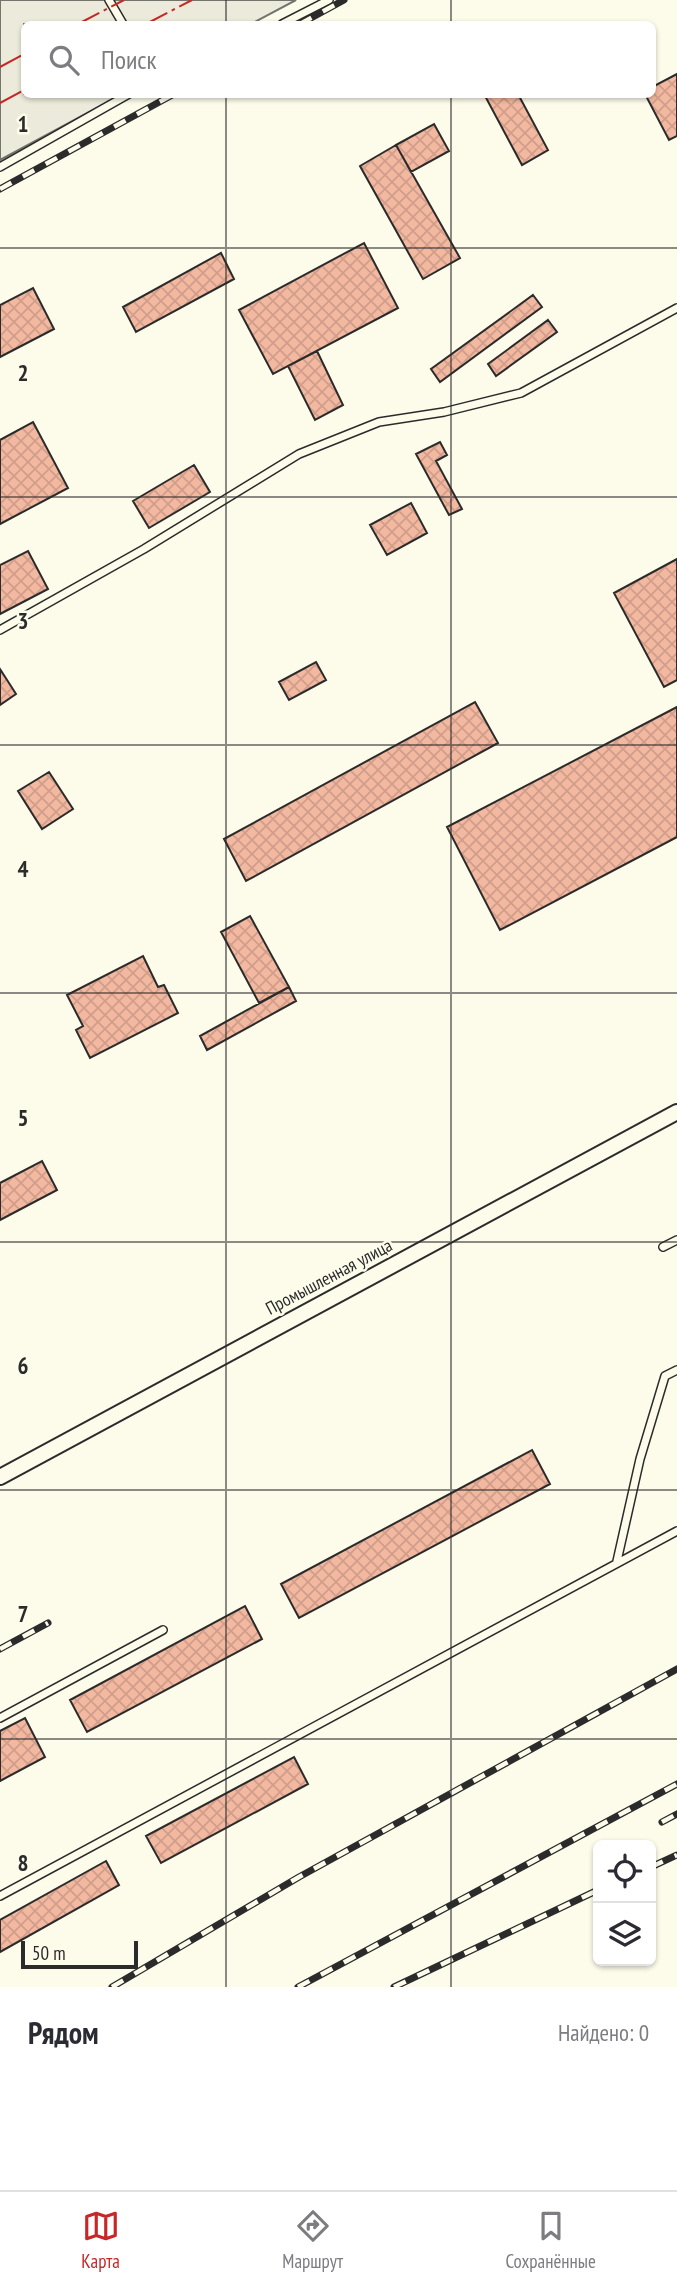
<!DOCTYPE html>
<html lang="ru">
<head>
<meta charset="utf-8">
<style>
	:root { --surface:#fff; --page:#f2f2f3; --text:#2b2b33; --muted:#7c7c81; --line:#e1e1e2; --accent:#c62828 }
	body { margin:0; font-family:"PT Sans Narrow",sans-serif; background:var(--page); color:var(--text) }
	.controls { position:absolute; right:21px; bottom:21px; display:grid; overflow:hidden; border-radius:10px; box-shadow:0 2px 5px #0004 }
	.controls button { width:63px; height:63px; display:grid; place-items:center; padding:0; border:0; border-bottom:2px solid var(--line); background:var(--surface); color:var(--text); font:35px sans-serif }
	.scale { position:absolute; left:21px; bottom:18px; width:117px; box-sizing:border-box; padding-left:7px; border:4px solid #2b2b2b; border-top:0; font-size:19px; line-height:24px; white-space:nowrap; color:#2b2b2b; -webkit-text-stroke:5px #fdfbea; paint-order:stroke }
	.list { margin:0; padding:0; list-style:none }
	h2 { display:flex; justify-content:space-between; align-items:center; height:91px; margin:0; padding:0 28px; font-size:30px }
	h2 small { font-size:23px; font-weight:400; color:var(--muted) }
	.icon { flex:none; width:38px; height:38px; fill:none; stroke:currentColor; stroke-width:2; stroke-linecap:round; stroke-linejoin:round }
	.map { position:relative; flex:none; width:677px; height:1987px; overflow:hidden }
	.search { position:absolute; background:var(--surface); box-shadow:0 2px 5px #0004; left:21px; right:21px; top:21px; height:77px; display:flex; align-items:center; gap:18px; box-sizing:border-box; padding:0 24px; border-radius:10px; color:var(--muted); font-size:26px }
	.sheet { height:203px; background:var(--surface) }
	nav { display:flex; justify-content:space-around; align-items:center; box-sizing:border-box; height:98px; border-top:2px solid var(--line); background:var(--surface); font-size:19px; color:var(--muted) }
	nav a { display:grid; justify-items:center; gap:4px }
	nav .on { color:var(--accent) }
	.map>svg:first-child { display:block }
	.garden { fill:#ecebdb; stroke:#74746e; stroke-width:2 }
	.building { fill:url(#building-cross-hatch); stroke:#2b2b2b; stroke-width:2 }
	.lines { fill:none; stroke-linecap:round; stroke-linejoin:round }
	.lane-casing { stroke:#2b2b2b; stroke-width:10 }
	.street-casing { stroke:#2b2b2b; stroke-width:18 }
	.lane { stroke:#fdfbea; stroke-width:7 }
	.street { stroke:#fdfbea; stroke-width:14 }
	.rail-casing { stroke:#2b2b2b; stroke-width:7 }
	.rail { stroke:#fdfbea; stroke-width:4.5; stroke-dasharray:13; stroke-linecap:butt }
	.power { stroke:#c62828; stroke-width:2; stroke-dasharray:24 5 3.5 5; stroke-linecap:butt }
	.grid { fill:none; stroke:#2b2b2b; stroke-width:2; stroke-opacity:0.55 }
	.labels { text-anchor:middle; stroke-width:5; stroke-linejoin:round; paint-order:stroke }
	.street-label { font-size:18px; fill:#2b2b2b; stroke:#fdfbea }
	.grid-label { font-size:23px; text-anchor:middle; font-weight:bold; fill:#2b2b2b; stroke:#fdfbea; stroke-width:5; stroke-linejoin:round; paint-order:stroke }
</style>
</head>
<body>
<div class="map">
<svg width="677" height="1987" viewBox="0 0 677 1987">
	<defs>
		<pattern id="building-cross-hatch" width="8" height="8" patternUnits="userSpaceOnUse" patternTransform="scale(1.75)"><rect width="8" height="8" fill="#f2b8a0"/><path d="M0 0l8 8M0 8l8-8" fill="none" stroke="#d09e8a"/></pattern>
	</defs>
	<rect width="100%" height="100%" fill="#fdfbea"/>
	<path class="garden" d="M0 0H296L251 24H24V94L121 95 0 160Z"/>
	<path class="building" d="M677 74V136L669 140 645 94H652V87Z
		M484 94H518L548 150 522 165Z
		M434 124 449 151 411 172 396 145Z
		M396 145 460 258 423 279 360 166Z
		M364 243 398 308 273 374 239 310Z
		M221 253 234 279 136 332 123 307Z
		M33 288 54 329 0 357V305Z
		M533 295 542 307 440 382 431 369Z
		M548 320 557 332 496 376 488 364Z
		M317 351 343 405 315 420 288 366Z
		M33 422 68 488 0 524V440Z
		M440 442 447 455 436 461 462 509 449 515 416 454Z
		M194 465 210 492 149 528 133 501Z
		M411 503 427 533 387 555 370 525Z
		M28 551 48 589 0 614V565Z
		M677 559V680L664 687 614 593Z
		M316 662 326 680 289 700 279 682Z
		M0 669 16 694 0 705Z
		M475 702 498 743 246 881 224 839Z
		M677 707V837L500 930 447 827Z
		M49 772 73 809 42 829 18 791Z
		M250 916 289 987 259 1003 221 932Z
		M143 956 158 987 164 985 178 1013 90 1058 76 1030 83 1026 67 995Z
		M289 987 296 1001 207 1050 200 1036Z
		M42 1161 57 1190 0 1220V1183Z
		M532 1450 550 1484 299 1618 281 1584Z
		M245 1606 262 1639 87 1732 70 1700Z
		M25 1718 45 1757 0 1781V1731Z
		M294 1757 308 1784 161 1863 146 1836Z
		M106 1861 119 1885 0 1952V1920Z"/>
	<g class="lines">
		<defs>
			<path id="lane" d="M109 0 123 24
				M282 24 329 0
				M0 167 129 94
				M0 630 144 549 299 454 379 422 444 412 521 393 677 308
				M663 1247 677 1240
				M617 1561 640 1459 665 1376 677 1370
				M0 1718 163 1630
				M0 1896 677 1531"/>
			<path id="street" d="M0 1477 677 1112"/>
		</defs>
		<use href="#lane" class="lane-casing"/>
		<use href="#street" class="street-casing"/>
		<use href="#lane" class="lane"/>
		<use href="#street" class="street"/>
		<defs>
			<path id="rail" d="M300 24 344 0
				M0 189 174 94
				M0 1649 48 1623
				M662 1822 677 1814
				M651 1867 677 1855
				M112 1987 299 1877 677 1669
				M298 1987 677 1784
				M394 1987 598 1890"/>
		</defs>
		<use href="#rail" class="rail-casing"/>
		<use href="#rail" class="rail"/>
		<path class="power" d="M78 24 124 0
			M146 24 192 0
			M0 67 24 54
			M0 103 24 90"/>
	</g>
	<path class="grid" d="M226 0V24M451 0V24M226 94V1987M451 94V1987M0 248H677M0 497H677M0 745H677M0 993H677M0 1242H677M0 1490H677M0 1739H677"/>
	<g class="labels">
		<g class="street-label">
			<text transform="translate(329 1277) rotate(-28)" y="6">Промышленная улица</text>
		</g>
	</g>
	<g class="grid-label">
		<text x="23" y="132">1</text>
		<text x="23" y="381">2</text>
		<text x="23" y="629">3</text>
		<text x="23" y="877">4</text>
		<text x="23" y="1126">5</text>
		<text x="23" y="1374">6</text>
		<text x="23" y="1622">7</text>
		<text x="23" y="1871">8</text>
	</g>
</svg>
<div class="controls">
<button><svg class="icon" aria-label="locate" viewBox="0 0 24 24"><circle cx="12" cy="12" r="6"/><path d="M12 2v4M12 18v4M2 12h4M18 12h4"/></svg></button>
<button><svg class="icon" aria-label="layers" viewBox="0 0 24 24"><path d="M12 4l9 5-9 5-9-5zM3 14l9 5 9-5"/></svg></button>
</div>
<div class="scale">50 m</div>
<div class="search"><svg class="icon" aria-label="search" viewBox="0 0 24 24"><circle cx="10" cy="10" r="6"/><path d="M15 15l6 6"/></svg>Поиск</div>
</div>
<section class="sheet">
<h2>Рядом<small>Найдено: 0</small></h2>
<ul class="list">
</ul>
</section>
<nav>
<a class="on"><svg class="icon" aria-label="map" viewBox="0 0 24 24"><path d="M3 6l6-2 6 2 6-2v14l-6 2-6-2-6 2zM9 4v14M15 6v14"/></svg>Карта</a>
<a><svg class="icon" aria-label="directions" viewBox="0 0 24 24"><path d="M12 3l9 9-9 9-9-9zM9 14v-3h6M13 9l2 2-2 2"/></svg>Маршрут</a>
<a><svg class="icon" aria-label="saved" viewBox="0 0 24 24"><path d="M7 4h10v16l-5-4-5 4z"/></svg>Сохранённые</a>
</nav>
</body>
</html>
